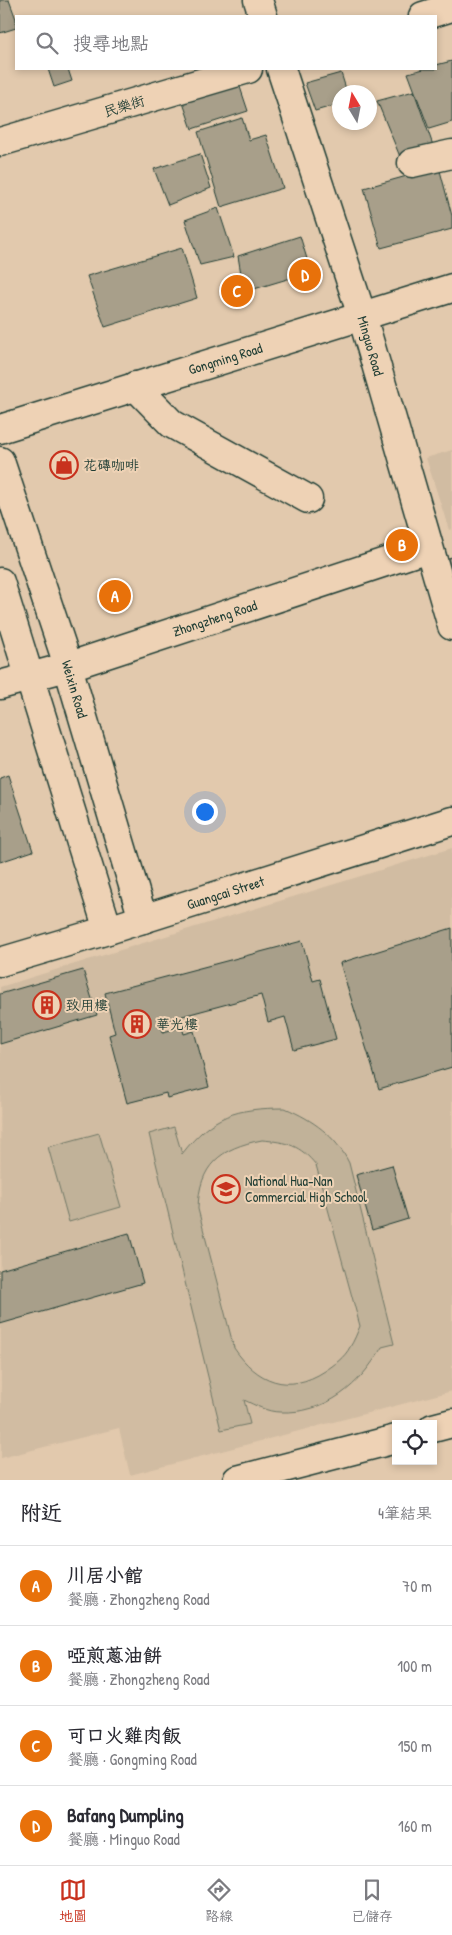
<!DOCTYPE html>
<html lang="zh-TW">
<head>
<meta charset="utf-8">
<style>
	:root { --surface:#fff; --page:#f2f2f3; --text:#2b2b33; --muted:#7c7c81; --line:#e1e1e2; --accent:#c8321e }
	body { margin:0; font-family:"Patrick Hand","LXGW WenKai TC",sans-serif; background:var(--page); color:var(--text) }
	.controls { position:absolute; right:15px; bottom:15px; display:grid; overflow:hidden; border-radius:0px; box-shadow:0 2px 8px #0003 }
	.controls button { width:45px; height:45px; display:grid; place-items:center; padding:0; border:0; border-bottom:1px solid var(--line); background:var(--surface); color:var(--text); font:25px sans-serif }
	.compass { position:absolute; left:332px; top:85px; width:45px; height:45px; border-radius:50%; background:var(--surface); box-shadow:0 2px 8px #0003; rotate:350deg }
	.you { position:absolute; left:204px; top:811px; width:18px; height:18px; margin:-12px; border:4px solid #fff; border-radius:50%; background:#1a73e8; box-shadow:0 0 0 8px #1a73e833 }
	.badge { display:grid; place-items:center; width:32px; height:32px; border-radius:50%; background:var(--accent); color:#fff; font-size:16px; font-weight:700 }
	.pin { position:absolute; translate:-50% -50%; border:2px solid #fff; box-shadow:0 1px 5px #0006 }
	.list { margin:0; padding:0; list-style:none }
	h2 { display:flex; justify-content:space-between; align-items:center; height:65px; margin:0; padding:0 20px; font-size:21px }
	h2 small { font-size:16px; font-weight:400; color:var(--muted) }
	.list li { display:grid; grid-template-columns:32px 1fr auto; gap:15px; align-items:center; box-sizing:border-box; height:80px; padding:0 20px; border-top:1px solid var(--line) }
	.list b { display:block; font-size:19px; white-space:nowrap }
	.list p { margin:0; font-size:16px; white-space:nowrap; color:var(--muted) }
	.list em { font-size:16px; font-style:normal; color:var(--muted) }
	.icon { flex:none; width:28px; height:28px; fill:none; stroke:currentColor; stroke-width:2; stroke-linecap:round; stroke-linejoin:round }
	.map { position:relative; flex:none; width:452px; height:1480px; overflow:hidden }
	.search { position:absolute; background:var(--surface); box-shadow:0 2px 8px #0003; left:15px; right:15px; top:15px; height:55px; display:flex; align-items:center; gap:12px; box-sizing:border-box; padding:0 18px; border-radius:0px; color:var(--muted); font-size:19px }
	.sheet { height:385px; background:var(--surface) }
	nav { display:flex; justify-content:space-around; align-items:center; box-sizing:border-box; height:70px; border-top:1px solid var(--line); background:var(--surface); font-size:14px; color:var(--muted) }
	nav a { display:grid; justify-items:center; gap:2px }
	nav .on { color:var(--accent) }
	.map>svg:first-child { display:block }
	.built { fill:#d1bca2 }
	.green { fill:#c1b299; stroke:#707866; fill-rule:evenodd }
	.building { fill:#a89f8a; stroke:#1f3d34 }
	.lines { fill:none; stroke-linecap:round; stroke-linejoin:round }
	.minor-casing { stroke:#1f3d34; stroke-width:31 }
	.minor { stroke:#eed2b5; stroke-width:28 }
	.labels { text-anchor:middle; stroke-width:4; stroke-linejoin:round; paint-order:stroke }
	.street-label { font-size:14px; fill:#1f3d34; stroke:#eed2b5 }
	.poi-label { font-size:14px; fill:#1f3d34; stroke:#eed2b5; text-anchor:start }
</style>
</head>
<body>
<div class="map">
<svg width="452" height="1480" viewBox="0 0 452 1480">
	<rect width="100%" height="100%" fill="#e2c9ad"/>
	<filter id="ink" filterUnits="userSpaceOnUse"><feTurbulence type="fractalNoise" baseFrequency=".02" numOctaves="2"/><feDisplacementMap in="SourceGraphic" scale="10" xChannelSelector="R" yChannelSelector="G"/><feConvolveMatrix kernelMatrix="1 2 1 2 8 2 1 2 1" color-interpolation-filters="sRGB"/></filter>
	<g filter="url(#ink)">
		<path class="built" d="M452 450V529L449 530 426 458Z
			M452 848V1391L130 1475 119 1428 1 1458 0 987Z"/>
		<path class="green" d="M285 1108C313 1120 336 1136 349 1163L394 1344 382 1347C360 1385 327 1414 280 1412 267 1412 255 1405 244 1400L250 1424 221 1430 149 1134 174 1127 182 1154C212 1115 236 1108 285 1108ZM262 1140C287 1142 300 1145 316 1165L360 1326C357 1333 354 1341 350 1347 345 1357 334 1365 325 1371 288 1395 257 1382 234 1348L198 1209C199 1165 220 1148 262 1140Z
			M99 1133 121 1207 69 1222 48 1147Z"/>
		<path class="building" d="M0 0H9L16 19V28L0 33Z
			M452 61V122L429 129 408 73 424 69H436V65Z
			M48 69H68L72 81 54 87Z
			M341 73 347 92H340V104L315 111 305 83Z
			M237 78 248 111 192 129 181 97Z
			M414 91 435 151 401 159 377 101Z
			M242 118 249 140 266 135 283 188 221 207 198 132Z
			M200 154 211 188 168 205 154 169Z
			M439 167 452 216V229L381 248 364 188Z
			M218 208 234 257 200 265 185 220Z
			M300 236 311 272 244 292 238 256Z
			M182 248 197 298 105 327 87 276Z
			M452 557V583L440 560Z
			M8 775 33 851 0 862V778Z
			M452 928V1067L379 1089 340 963Z
			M302 941 313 981 320 979 336 1039 294 1050 285 1017 268 1022 261 995 160 1022 163 1032 182 1027 184 1034 194 1031 209 1087 167 1098 166 1093 127 1103 109 1035 115 1033 105 993Z
			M83 970 97 1015 0 1044V994Z
			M392 1165 408 1219 372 1230 356 1175Z
			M129 1233 143 1283 0 1324V1270Z"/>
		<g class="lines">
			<defs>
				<g id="minor">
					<path d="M258 0 263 16"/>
					<path d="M423 16 452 7"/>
					<path id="s1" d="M281 69 362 316 452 626"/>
					<path d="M0 142 248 69"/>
					<path d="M412 163 452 154"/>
					<path d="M135 386 172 424 308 499"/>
					<path id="s2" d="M0 429 452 288"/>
					<path id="s3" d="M0 461 63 650 143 919"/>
					<path d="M0 582 108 930"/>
					<path id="s4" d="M0 685 67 667 428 548"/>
					<path id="s5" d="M0 962 108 930 452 821"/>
					<path d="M433 1428 452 1423"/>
					<path d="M237 1480 396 1439"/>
				</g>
			</defs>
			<use href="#minor" class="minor-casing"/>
			<use href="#minor" class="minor"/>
		</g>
	</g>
	<defs>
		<symbol id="shop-ring" viewBox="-11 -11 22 22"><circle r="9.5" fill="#eed2b5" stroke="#c8321e" stroke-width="1.5"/><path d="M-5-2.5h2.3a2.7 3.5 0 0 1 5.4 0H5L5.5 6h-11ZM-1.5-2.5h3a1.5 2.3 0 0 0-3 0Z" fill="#c8321e"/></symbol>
		<symbol id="building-ring" viewBox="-11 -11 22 22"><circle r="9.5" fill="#eed2b5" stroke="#c8321e" stroke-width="1.5"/><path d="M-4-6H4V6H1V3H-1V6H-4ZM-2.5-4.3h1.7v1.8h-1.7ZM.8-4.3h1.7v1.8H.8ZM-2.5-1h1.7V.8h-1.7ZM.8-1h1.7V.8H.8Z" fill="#c8321e"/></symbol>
		<symbol id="school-ring" viewBox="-11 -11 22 22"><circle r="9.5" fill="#eed2b5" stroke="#c8321e" stroke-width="1.5"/><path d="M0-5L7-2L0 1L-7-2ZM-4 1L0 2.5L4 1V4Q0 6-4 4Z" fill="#c8321e"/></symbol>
	</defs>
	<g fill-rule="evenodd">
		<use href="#shop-ring" x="48" y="449" width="32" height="32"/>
		<use href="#building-ring" x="31" y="989" width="32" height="32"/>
		<use href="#building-ring" x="121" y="1008" width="32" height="32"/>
		<use href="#school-ring" x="210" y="1173" width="32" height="32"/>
	</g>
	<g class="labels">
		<g class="street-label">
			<text transform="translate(124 106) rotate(-17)" y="5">民樂街</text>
			<text dy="5" stroke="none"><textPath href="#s1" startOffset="291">Minguo Road</textPath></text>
			<text dy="5" stroke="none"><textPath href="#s2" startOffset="236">Gongming Road</textPath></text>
			<text dy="5" stroke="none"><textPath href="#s4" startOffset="225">Zhongzheng Road</textPath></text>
			<text dy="5" stroke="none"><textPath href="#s3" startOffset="240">Weixin Road</textPath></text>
			<text dy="5" stroke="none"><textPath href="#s5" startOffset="236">Guangcai Street</textPath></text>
		</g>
		<g class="poi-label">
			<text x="83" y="470">花磚咖啡</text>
			<text x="66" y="1010">致用樓</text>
			<text x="156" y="1029">華光樓</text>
			<text x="245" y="1186">National Hua-Nan<tspan x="245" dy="16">Commercial High School</tspan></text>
		</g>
	</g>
</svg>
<div class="controls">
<button><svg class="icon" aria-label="locate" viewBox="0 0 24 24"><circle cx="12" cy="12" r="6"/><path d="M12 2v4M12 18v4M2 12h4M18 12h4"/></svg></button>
</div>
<svg class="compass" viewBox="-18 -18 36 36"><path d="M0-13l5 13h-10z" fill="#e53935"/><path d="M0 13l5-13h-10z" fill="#7c7c81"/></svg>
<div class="you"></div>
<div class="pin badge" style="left:115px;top:596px;background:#e8710a">A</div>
<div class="pin badge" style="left:402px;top:545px;background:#e8710a">B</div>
<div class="pin badge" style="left:237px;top:291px;background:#e8710a">C</div>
<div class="pin badge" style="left:305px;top:275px;background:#e8710a">D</div>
<div class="search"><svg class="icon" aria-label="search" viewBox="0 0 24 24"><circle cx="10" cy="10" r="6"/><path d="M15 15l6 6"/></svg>搜尋地點</div>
</div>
<section class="sheet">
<h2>附近<small>4筆結果</small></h2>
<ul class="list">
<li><span class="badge" style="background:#e8710a">A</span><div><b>川居小館</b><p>餐廳 · Zhongzheng Road</p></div><em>70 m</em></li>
<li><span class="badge" style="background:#e8710a">B</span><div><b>啞煎蔥油餅</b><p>餐廳 · Zhongzheng Road</p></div><em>100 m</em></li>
<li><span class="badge" style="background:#e8710a">C</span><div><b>可口火雞肉飯</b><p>餐廳 · Gongming Road</p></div><em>150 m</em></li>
<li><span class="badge" style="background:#e8710a">D</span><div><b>Bafang Dumpling</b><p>餐廳 · Minguo Road</p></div><em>160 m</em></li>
</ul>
</section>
<nav>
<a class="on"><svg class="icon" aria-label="map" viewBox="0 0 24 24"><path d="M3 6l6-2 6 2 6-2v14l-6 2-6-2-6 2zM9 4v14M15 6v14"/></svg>地圖</a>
<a><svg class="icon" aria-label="directions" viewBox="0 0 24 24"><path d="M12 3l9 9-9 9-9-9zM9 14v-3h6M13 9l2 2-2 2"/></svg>路線</a>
<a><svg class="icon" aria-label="saved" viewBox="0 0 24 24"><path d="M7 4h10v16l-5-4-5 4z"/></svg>已儲存</a>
</nav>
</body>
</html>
